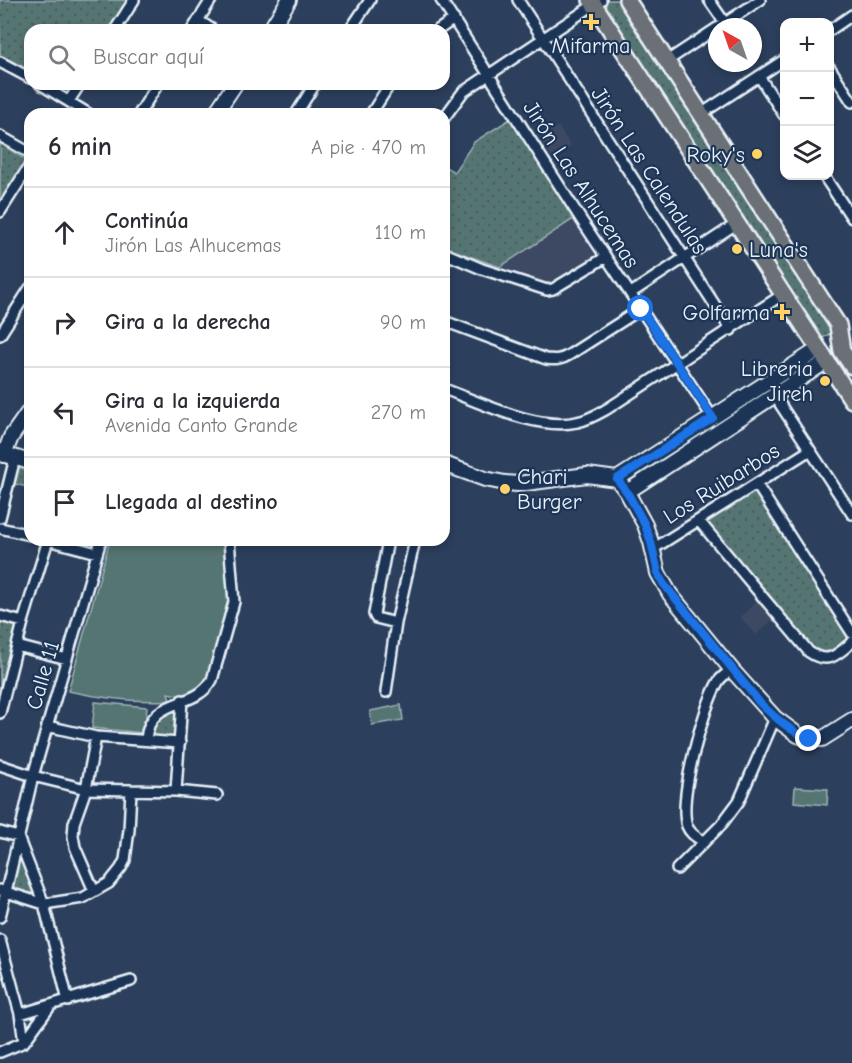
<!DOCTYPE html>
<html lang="es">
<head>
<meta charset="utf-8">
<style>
	:root { --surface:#fff; --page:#f2f2f3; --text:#2b2b33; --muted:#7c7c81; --line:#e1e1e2 }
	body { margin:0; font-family:"Comic Neue",sans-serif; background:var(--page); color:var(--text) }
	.controls { position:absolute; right:18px; top:18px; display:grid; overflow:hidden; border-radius:12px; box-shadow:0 3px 9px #0003 }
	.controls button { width:54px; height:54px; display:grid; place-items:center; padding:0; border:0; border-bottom:2px solid var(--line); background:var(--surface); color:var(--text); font:30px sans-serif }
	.compass { position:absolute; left:708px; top:18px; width:54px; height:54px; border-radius:50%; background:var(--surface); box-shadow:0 3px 9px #0003; rotate:320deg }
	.stop { position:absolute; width:18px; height:18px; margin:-14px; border:4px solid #1a73e8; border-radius:50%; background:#fff }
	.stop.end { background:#1a73e8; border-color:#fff; box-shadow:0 2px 6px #0008 }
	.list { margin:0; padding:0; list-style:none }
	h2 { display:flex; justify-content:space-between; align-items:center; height:78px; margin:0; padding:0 24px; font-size:26px }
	h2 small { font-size:20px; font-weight:400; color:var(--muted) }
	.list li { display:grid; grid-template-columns:39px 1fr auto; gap:18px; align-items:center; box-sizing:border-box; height:90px; padding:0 24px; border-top:2px solid var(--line) }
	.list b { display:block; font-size:22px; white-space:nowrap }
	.list p { margin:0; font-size:20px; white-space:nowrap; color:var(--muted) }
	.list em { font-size:20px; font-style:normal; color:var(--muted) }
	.icon { flex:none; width:33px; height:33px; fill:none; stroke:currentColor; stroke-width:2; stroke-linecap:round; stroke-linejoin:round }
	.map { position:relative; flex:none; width:852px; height:1063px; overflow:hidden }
	.search { position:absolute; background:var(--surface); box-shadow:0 3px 9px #0003; left:24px; top:24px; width:426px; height:66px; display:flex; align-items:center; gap:15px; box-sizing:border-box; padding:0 21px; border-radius:18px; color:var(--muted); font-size:22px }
	.panel { position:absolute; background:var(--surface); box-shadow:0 3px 9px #0003; left:24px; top:108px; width:426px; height:438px; border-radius:18px }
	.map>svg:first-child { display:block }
	.built { fill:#3d4a62 }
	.grass { fill:#557473; stroke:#9eb2b6; stroke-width:1.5 }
	.park { fill:url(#park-dots); stroke:#9eb2b6; stroke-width:1.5 }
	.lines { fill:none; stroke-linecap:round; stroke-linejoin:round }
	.street-casing { stroke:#e8f1f8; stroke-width:14 }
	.secondary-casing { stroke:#e8f1f8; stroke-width:18 }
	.primary-casing { stroke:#e8f1f8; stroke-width:20 }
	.street { stroke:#1d3557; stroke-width:9 }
	.secondary { stroke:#1d3557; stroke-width:14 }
	.primary { stroke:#6a7074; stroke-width:15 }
	.route { stroke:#1a73e8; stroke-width:8 }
	.poi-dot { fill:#ffd166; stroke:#1d3557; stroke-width:2 }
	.labels { text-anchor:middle; stroke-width:4.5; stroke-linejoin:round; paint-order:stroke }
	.poi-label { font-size:22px; fill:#e8f1f8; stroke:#1d3557; text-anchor:end }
	.street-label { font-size:22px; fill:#e8f1f8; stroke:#1d3557 }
</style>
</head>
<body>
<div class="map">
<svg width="852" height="1063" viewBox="0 0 852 1063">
	<defs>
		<pattern id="park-dots" width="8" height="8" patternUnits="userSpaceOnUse" patternTransform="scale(1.5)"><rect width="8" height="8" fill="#557473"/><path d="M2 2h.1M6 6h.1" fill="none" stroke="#4d5c5c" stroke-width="1.8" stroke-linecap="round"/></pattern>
	</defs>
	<rect width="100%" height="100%" fill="#2c3f5c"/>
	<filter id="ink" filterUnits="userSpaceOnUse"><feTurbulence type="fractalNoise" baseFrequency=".0167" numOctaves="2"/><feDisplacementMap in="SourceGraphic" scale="12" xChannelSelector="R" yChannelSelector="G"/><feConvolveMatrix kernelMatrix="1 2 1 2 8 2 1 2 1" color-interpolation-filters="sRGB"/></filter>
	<g filter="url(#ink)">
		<path class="built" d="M558 126 571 146 553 159 540 139Z
			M573 220 597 258 552 285 501 267Z
			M757 601 773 620 756 635 740 617Z"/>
		<path class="grass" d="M813 356 818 364 629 483 627 480Z
			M110 540H228L233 591 211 680 198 692 181 696 168 693 170 700C136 703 101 698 68 691Z
			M95 702 147 707 144 733 92 728Z
			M401 705 403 720 372 725 370 711Z
			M795 787 828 789 827 805 794 802Z"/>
		<path class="park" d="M0 0H127L109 30H30V73L0 56Z
			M605 0H618L834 329V331L820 340 600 4Z
			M510 119 575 218 500 267 444 247V166L454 172 474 142Z
			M0 143 27 161 0 205Z
			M15 465 30 469V488L12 483Z
			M755 490 849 638C842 654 825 658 811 648L707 525 708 520Z
			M0 620 17 625 0 687Z
			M180 706 177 739 155 737 151 734V723L157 717Z
			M18 850 22 852 36 896 8 889Z"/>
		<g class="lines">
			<defs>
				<path id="street" d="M441 0 582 221 713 418
					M518 0 731 330
					M709 0 725 23
					M198 20 213 30
					M719 27 760 0
					M115 30 134 0
					M192 30 211 0
					M350 30 370 0
					M438 30 454 19
					M830 30 852 15
					M667 61 717 28
					M0 62 30 78
					M830 68 852 102
					M759 76 784 115
					M40 84 89 114
					M69 101 80 84
					M139 114 158 84
					M296 114 315 84
					M371 114 390 84
					M701 114 784 60
					M444 118 463 92 601 0
					M0 136 30 153
					M824 176 852 218
					M0 212 30 165
					M444 253 482 269 547 290 553 289 606 257
					M631 293 736 224
					M444 321 546 359C556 360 561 360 569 355L641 309
					M0 335 30 288
					M444 389C482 403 537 431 577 422 588 420 598 414 607 409L782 295
					M774 395 852 514
					M757 485 852 633
					M0 518 15 458
					M699 521 809 652C828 665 837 655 852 642
					M0 528 30 535
					M48 540 97 553
					M388 540 374 614 376 618 396 623
					M653 549 810 450
					M0 616 23 622
					M17 646 67 659
					M386 692 396 623 415 540
					M0 713 23 622 48 540
					M47 726 96 737 180 743
					M146 740C149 695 195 711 212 680L234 602 229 540
					M0 765 33 776 86 789 176 791 217 795
					M176 791 182 700
					M0 832 18 837 44 904 68 1001
					M704 842C697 837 690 834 687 826 678 799 703 708 718 682 721 677 727 673 732 670
					M677 869 721 825 739 801 775 718
					M0 890 44 904 83 898 109 883 121 868 125 860 129 830 131 790
					M94 891 75 847 73 836 74 823 86 789 96 737
					M0 917 33 776 101 540
					M0 940 20 1014 24 1042
					M20 1014 131 981
					M0 1052 24 1042 51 1005"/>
				<path id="secondary" d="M270 30 289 0
					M215 114 235 84
					M0 453 30 462
					M4 455 11 437 30 410
					M444 464 485 479 505 483 518 484 587 475 617 479 627 492 645 525 651 542 658 573 670 594 732 670 775 718 798 735 809 739H822L852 720
					M617 479 819 349
					M627 492 827 361"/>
				<path id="primary" d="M591 0 852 400
					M627 0 838 325 842 351 852 366"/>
			</defs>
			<use href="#street" class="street-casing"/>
			<use href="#secondary" class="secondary-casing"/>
			<use href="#primary" class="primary-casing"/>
			<use href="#street" class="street"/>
			<use href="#secondary" class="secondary"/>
			<use href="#primary" class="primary"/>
		</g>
	</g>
	<g class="lines" filter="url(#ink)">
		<path class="route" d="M641 309 713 418 617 479 627 492 645 525 651 542 658 573 663 583 760 703C775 718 790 731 809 739"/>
	</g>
	<g class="poi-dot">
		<path d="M588 13h6v6h6v6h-6v6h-6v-6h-6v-6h6z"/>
		<circle cx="757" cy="154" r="6"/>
		<circle cx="737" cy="249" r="6"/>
		<path d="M779 303h6v6h6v6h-6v6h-6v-6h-6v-6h6z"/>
		<circle cx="825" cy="381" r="6"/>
		<circle cx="505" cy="489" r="6"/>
	</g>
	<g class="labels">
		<g class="poi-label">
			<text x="591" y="53" text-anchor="middle">Mifarma</text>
			<text x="745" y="162">Roky's</text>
			<text x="749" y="257" text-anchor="start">Luna's</text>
			<text x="770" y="320">Golfarma</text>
			<text x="813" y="376">Libreria<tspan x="813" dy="25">Jireh</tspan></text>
			<text x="517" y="484" text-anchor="start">Chari<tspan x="517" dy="25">Burger</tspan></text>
		</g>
		<g class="street-label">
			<text transform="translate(650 170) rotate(57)" y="8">Jirón Las Calendulas</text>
			<text transform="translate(582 184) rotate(57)" y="8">Jirón Las Alhucemas</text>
			<text transform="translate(721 483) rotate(-32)" y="8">Los Ruibarbos</text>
			<text transform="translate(42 675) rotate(-74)" y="8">Calle 11</text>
		</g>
	</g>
</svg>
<div class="controls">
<button>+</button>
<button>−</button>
<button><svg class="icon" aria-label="layers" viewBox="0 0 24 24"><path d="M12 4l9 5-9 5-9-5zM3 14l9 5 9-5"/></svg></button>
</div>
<svg class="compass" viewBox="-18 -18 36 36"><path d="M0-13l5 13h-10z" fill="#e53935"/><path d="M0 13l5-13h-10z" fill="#7c7c81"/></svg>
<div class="stop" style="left:641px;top:309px"></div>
<div class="stop end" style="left:809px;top:739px"></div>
<div class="search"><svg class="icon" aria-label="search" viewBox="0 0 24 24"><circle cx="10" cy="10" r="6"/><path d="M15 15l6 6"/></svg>Buscar aquí</div>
<section class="panel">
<h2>6 min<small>A pie · 470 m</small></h2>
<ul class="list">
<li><svg class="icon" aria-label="ahead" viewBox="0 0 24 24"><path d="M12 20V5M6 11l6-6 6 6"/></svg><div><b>Continúa</b><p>Jirón Las Alhucemas</p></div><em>110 m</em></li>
<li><svg class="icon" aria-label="right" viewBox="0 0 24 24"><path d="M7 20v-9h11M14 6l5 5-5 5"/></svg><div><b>Gira a la derecha</b></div><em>90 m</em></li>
<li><svg class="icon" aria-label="left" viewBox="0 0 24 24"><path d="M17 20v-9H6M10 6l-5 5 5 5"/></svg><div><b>Gira a la izquierda</b><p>Avenida Canto Grande</p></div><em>270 m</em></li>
<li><svg class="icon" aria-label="arrive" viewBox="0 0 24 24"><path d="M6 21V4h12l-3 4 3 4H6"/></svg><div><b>Llegada al destino</b></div></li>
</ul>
</section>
</div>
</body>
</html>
